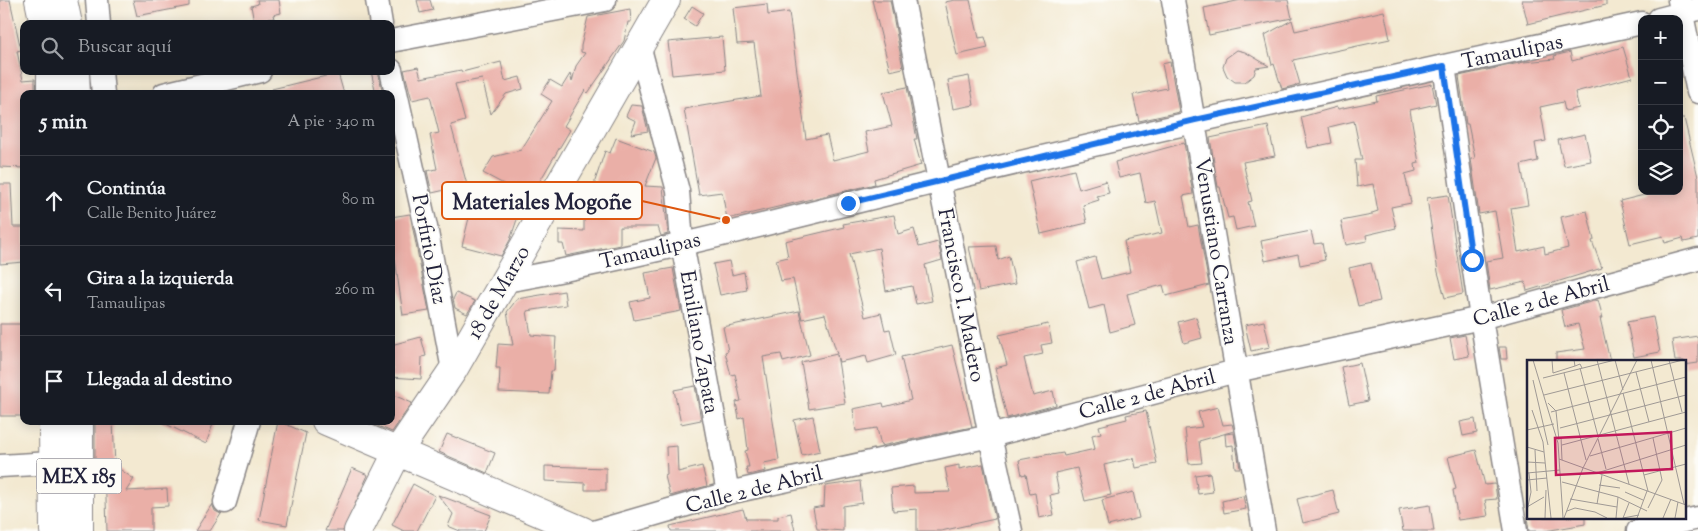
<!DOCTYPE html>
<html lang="es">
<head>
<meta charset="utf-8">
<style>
	:root { --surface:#171b24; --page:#242831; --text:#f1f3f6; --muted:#9ea1a6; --line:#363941 }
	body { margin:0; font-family:"Sorts Mill Goudy",serif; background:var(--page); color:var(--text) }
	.controls { position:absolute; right:15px; top:15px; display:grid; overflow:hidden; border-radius:10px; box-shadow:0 2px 12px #0003 }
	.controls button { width:45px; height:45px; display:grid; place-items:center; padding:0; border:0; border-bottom:1px solid var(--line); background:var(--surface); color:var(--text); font:25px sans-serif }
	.stop { position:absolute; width:15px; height:15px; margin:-11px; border:4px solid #1a73e8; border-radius:50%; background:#fff }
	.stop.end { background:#1a73e8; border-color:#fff; box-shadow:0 1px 5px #0008 }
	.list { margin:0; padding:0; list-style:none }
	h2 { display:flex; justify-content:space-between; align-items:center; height:65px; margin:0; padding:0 20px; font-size:21px }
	h2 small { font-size:16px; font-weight:400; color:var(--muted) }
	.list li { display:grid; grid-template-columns:32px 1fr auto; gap:15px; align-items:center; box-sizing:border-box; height:90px; padding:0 20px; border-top:1px solid var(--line) }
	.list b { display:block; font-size:19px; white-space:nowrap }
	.list p { margin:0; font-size:16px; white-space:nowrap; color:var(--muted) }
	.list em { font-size:16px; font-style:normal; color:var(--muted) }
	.icon { flex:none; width:28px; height:28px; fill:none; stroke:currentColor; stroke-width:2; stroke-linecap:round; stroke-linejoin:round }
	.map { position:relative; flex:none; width:1698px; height:531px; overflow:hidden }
	.search { position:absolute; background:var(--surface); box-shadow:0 2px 12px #0003; left:20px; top:20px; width:375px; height:55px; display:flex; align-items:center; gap:12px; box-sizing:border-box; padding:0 18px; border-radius:10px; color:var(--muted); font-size:19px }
	.panel { position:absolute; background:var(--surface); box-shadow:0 2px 12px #0003; left:20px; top:90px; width:375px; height:335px; border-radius:10px }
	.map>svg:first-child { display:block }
	.building { fill:#eaafa7 }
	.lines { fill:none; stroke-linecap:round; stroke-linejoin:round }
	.minor-casing { stroke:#8a8686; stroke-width:25 }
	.major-casing { stroke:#8a8686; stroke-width:30 }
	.minor { stroke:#fff; stroke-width:22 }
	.major { stroke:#fff; stroke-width:28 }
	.route { stroke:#1a73e8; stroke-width:6 }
	.labels { text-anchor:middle; stroke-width:4; stroke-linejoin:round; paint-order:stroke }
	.shield { fill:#fdfcf7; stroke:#646373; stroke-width:1 }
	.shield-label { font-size:20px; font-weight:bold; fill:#22223b }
	.street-label { font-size:21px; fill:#22223b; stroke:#fdfcf7 }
	.inset-road { fill:none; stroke:#9f9995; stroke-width:1 }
	.view { fill:#c2185b; fill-opacity:0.15; stroke:#c2185b; stroke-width:2.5 }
	.inset-edge { fill:none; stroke:#22223b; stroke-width:2.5 }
	.leader { fill:none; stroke:#de560e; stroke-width:2 }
	.callout-dot { fill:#de560e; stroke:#fdfcf7; stroke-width:2 }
	.callout { fill:#fdfcf7; stroke:#de560e; stroke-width:2 }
	.callout-label { font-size:22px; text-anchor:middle; font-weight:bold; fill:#22223b }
</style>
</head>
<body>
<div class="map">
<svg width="1698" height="531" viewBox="0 0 1698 531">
	<rect width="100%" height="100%" fill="#fdfcf7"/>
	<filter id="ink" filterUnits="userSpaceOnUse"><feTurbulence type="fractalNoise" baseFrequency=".02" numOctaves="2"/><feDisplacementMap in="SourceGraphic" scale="10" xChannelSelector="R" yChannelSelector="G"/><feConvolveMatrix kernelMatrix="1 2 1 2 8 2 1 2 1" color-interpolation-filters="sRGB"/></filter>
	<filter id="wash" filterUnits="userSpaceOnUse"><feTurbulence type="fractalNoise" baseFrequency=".0096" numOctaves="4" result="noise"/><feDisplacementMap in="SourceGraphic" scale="20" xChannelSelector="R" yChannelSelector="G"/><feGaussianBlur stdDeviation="1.12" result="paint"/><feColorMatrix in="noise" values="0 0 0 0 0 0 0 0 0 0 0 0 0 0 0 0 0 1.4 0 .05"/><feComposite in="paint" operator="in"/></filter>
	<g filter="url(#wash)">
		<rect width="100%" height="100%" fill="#f3e9d1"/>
		<g id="blocks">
			<path class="building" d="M0 0H10L21 50 17 51 23 80 35 79V92L24 93V168L0 167Z
				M133 0H189V6L137 16Z
				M257 0H279L281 13 273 15 274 18 254 22 251 6 258 4Z
				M417 0H430L433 10 420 13Z
				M872 0H890L903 68 890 71Z
				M955 0H970L979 38 985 37 988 48 957 55 945 2Z
				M1241 0H1288L1292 18 1209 35 1204 8Z
				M1522 0H1606V5L1528 24Z
				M767 4 768 15 789 12 806 139 827 135 833 160 869 151 865 132 892 126 883 92 907 87 917 139H914L921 165 874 179 875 184 727 219 722 192 699 195 684 109 761 96 754 43 737 44 733 8Z
				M692 6 703 13 695 26 684 19Z
				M630 9 631 22H628L624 41 588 93 585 90 564 126 570 130 531 196H526L483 173 493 157 521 150 552 101 541 94 550 80 562 87 570 74 572 82 576 66 585 53 581 52V46L588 17Z
				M1384 11 1390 39 1293 60 1300 84 1282 89 1274 64 1272 65 1265 35 1292 20 1295 31Z
				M722 37 725 70 672 75 668 42Z
				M1623 47 1632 77 1575 92 1579 108 1565 111 1563 102 1540 107 1546 141 1535 143 1538 161 1521 165 1528 205 1511 208 1518 252 1544 246 1545 254 1568 248 1561 217 1587 211 1594 240 1592 241 1602 268 1527 291 1525 282 1490 290 1486 261 1503 258 1495 211 1479 214 1471 159 1475 158 1468 124H1466L1459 76 1524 62 1555 59 1554 56 1570 52 1572 61Z
				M1237 50 1245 52 1269 66 1256 68 1254 75 1245 82H1235L1227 76 1223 67 1226 58Z
				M501 62 505 81 520 77 523 89 506 94 491 114 482 79 455 84 465 121 451 125 467 185 432 193 427 171 437 169 430 135 439 133 430 96 412 100 404 70 418 67 421 78 461 70 462 72Z
				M1170 62 1179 112 1139 121 1133 95 1167 88 1162 64Z
				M371 71H378L383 94H376Z
				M338 73 344 94H273L272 89Z
				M969 76 974 105 953 109 948 80Z
				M1432 84 1436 104 1410 110 1419 163 1415 164 1416 171 1405 174 1411 203 1391 207 1396 228 1366 235 1367 241 1346 245 1341 221 1372 215V213L1378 211 1373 184 1357 187 1355 160H1362L1354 121 1329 127 1332 143 1308 148 1301 117 1337 107 1338 109 1377 101 1376 96Z
				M631 105 642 106 648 131 631 134 636 121 626 116Z
				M1679 118H1684L1698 177V239L1684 242 1683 238 1665 243 1663 236 1630 244 1620 201 1648 194V191H1679Z
				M1268 126 1275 156 1243 162 1252 201 1248 202 1254 226 1236 230 1233 217 1228 218 1220 187H1218L1210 138Z
				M1585 134 1591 161 1564 166 1558 140Z
				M616 138 654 152 656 158 645 186 663 187 668 234 661 236 658 227H620V245L566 256 563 244H559V230L584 231V204H595V181L605 151 610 153Z
				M1184 143 1193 194 1183 196 1189 227 1198 225 1209 285 1166 296 1163 285 1127 294 1135 325 1110 332 1104 305 1089 309 1077 262 1095 257 1101 279 1130 272 1124 241 1162 233 1155 201 1146 203 1140 173 1119 178 1115 162Z
				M1074 170 1079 189 1106 181 1109 193 1097 196 1099 200 1083 205 1087 223 1041 234 1029 181Z
				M0 184H11L13 227H24V262L0 264Z
				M1448 195 1463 294 1445 298 1438 272 1427 198Z
				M471 196 524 199 510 240 501 256 462 246 469 218H465V207Z
				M410 214 429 311 403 315 395 259 391 260V217Z
				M894 215 898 234 914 229 919 247 938 242 942 260 925 265 932 301 916 304 912 286 886 291 879 248 849 254 865 317 881 313 885 330 890 329 896 355 868 363 866 356 839 362 837 355 845 403 809 409 801 362 837 354 825 314 802 319 793 279 781 281 776 260 788 257 785 241 844 227 843 224Z
				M1311 231 1314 244 1322 243 1325 260 1300 265 1298 254 1265 261 1261 241Z
				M996 246 998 260 1009 256 1015 284 979 291 969 247Z
				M729 261 732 275 744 272 747 290 720 295 713 264Z
				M1371 263 1380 301 1358 306 1349 268Z
				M673 268 681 311 634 320 630 302 650 298 645 273Z
				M564 291 566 305 527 311 531 335 556 337 554 371H551L549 394 499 392 500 368H496L498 344 513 345 507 312 517 299Z
				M456 293 475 301 467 314 455 308 453 299Z
				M1598 300 1603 318H1600L1610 361H1556V353L1585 349 1578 324 1565 327 1561 310Z
				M799 311 810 355 783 362 781 354 763 357 779 460 764 463 766 471 748 475 746 467H749L745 451 748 450 744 417 739 419 736 402 741 401 735 374 731 375 725 352 728 351 723 327Z
				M1196 317 1202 338 1184 343 1178 322Z
				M1653 317 1660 352 1634 357 1627 322Z
				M1264 321 1270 347 1251 351 1245 325Z
				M0 324H24V416H0Z
				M1048 324 1052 343 1041 345 1043 354 1024 358 1033 396 1053 391 1056 405 1007 418 995 368 1007 365 999 335Z
				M1465 335 1469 356 1454 359 1450 338Z
				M1698 336V363L1684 365V361H1675L1672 340Z
				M421 337 426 356 422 357 421 379 391 377V345Z
				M952 345 972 427 881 446 877 428 856 431 853 409 883 403 884 407 911 400 901 357Z
				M1499 347H1506L1507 359H1501Z
				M1360 363 1368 401 1349 405 1341 367Z
				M695 386 701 420 681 424 674 390Z
				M391 394 412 403 392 432 366 421H391Z
				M1218 407 1223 425 1232 424 1234 431 1199 441 1202 463 1189 464 1185 429 1202 427 1198 412Z
				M1146 411 1157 464 1136 468 1134 458 1104 465 1111 495 1085 501 1077 468 1055 473 1059 493 1050 495 1054 515 1039 518 1035 493 1030 494 1026 474 1022 475 1019 460 1050 454 1051 455 1063 453 1064 456 1095 449 1092 435 1101 433 1099 426 1127 419 1126 415Z
				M813 416 820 451 802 455 794 420Z
				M1475 419 1477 433 1463 436 1460 422Z
				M95 421H113L115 466 134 479 126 491 167 489 168 506 151 507V531H107L105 466H95Z
				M160 421H214L206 444Z
				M278 421 306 433 287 525 259 520Z
				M1234 433 1240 468H1235L1233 445 1226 446 1225 434Z
				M447 434 495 453 487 473 439 452Z
				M677 446 678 472 702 466 707 486 670 496 665 476 667 475 666 447Z
				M1476 450 1485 485 1495 484 1497 499 1485 500 1488 516 1458 520 1453 490 1456 489 1448 457Z
				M983 464 995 519 941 531H917V509L893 511 891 488 914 486V493L950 492 945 468 959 465V469Z
				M545 466 606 468V490H585V483L545 481Z
				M352 468 368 475 343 531H325Z
				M1210 473 1213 492 1198 494 1195 475Z
				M860 481 862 503 843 506V531L817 529 813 508 824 506 825 486Z
				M413 484 435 496 417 531H404L392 525Z
				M1333 490 1339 514 1303 523 1297 499Z
				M1133 492 1139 518 1108 526 1102 500Z
				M438 495 491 515 484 531H460L448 526 453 514Z
				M1243 496 1246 509 1224 513 1222 501Z
				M212 504 215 511 221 514 210 531H195Z
				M1430 505 1434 531H1403L1399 510Z
				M743 509 746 519H778V516L791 513 795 531H671L670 526Z
				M1527 517H1585V524L1545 531H1529Z"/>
		</g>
	</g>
	<g filter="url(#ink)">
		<use href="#blocks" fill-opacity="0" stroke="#8a8686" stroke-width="1"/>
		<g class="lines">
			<defs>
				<path id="minor" d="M97 0 99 24
					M377 0 381 24
					M903 0 990 436 1011 531
					M1173 0 1264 531
					M1679 0 1698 92
					M1659 19 1698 9
					M391 41 605 0
					M639 45 678 191 682 243 728 493
					M1444 66 1481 318 1516 531
					M391 70 426 227 453 370
					M101 71 103 94
					M164 94 260 71
					M505 281C659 254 810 212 962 176 1188 122 1415 72 1642 23
					M0 466 52 463
					M225 502 249 421
					M597 531 728 493 990 436 1236 371 1481 318 1698 259
					M1638 531 1698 518"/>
				<path id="major" d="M39 0 44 24
					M63 0 68 24
					M51 71V94
					M75 71 76 94
					M53 421 54 531
					M326 421 583 531
					M79 531V421
					M358 531 398 451 453 370 666 0"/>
			</defs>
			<use href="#minor" class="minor-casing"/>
			<use href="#major" class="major-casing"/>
			<use href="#minor" class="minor"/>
			<use href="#major" class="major"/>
		</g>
	</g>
	<g class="lines" filter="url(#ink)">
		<path class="route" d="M848 203 1195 120 1444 66 1472 260"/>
	</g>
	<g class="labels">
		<rect class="shield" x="36.5" y="458.5" width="85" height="35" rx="4"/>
		<g class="shield-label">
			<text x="79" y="483">MEX 185</text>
		</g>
		<g class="street-label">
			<text transform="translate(1512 51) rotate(-12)" y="7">Tamaulipas</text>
			<text transform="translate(430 249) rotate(79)" y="7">Porfirio Díaz</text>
			<text transform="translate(650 250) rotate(-13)" y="7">Tamaulipas</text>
			<text transform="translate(1217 251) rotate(81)" y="7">Venustiano Carranza</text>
			<text transform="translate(498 292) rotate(-60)" y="7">18 de Marzo</text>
			<text transform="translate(962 295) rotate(79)" y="7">Francisco I. Madero</text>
			<text transform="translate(1541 301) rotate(-15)" y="7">Calle 2 de Abril</text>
			<text transform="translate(700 342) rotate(80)" y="7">Emiliano Zapata</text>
			<text transform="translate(1147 394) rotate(-15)" y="7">Calle 2 de Abril</text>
			<text transform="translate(754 489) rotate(-14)" y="7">Calle 2 de Abril</text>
		</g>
	</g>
	<g transform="translate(1527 360)">
		<rect width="159" height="159" fill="#f3e9d1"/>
		<path class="inset-road" d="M6 0 31 83 36 158M25 0 26 13 48 6M47 0 48 6 53 4 55 8M70 0 102 124M88 0 96 30M124 0 157 144M142 0 155 52M53 8 71 76M109 12 122 62M37 13 59 100M16 18 88 0M6 20 21 85M96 33 121 131M17 35 156 0M21 43 29 51 32 80M5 50 16 82 24 158M24 52 159 17M33 68 159 35M0 70 27 64M34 77 35 100M71 79 79 109M35 85 159 52M0 87 17 92M8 90 10 131M63 96 159 68M32 99 159 145M0 102 18 103M0 113 33 110M70 113 159 85M117 115 159 104M0 120 20 118M35 122 91 137 120 151M72 125 93 128M98 132 116 140M43 139 90 147M70 144 75 115M0 147 17 137M121 148 135 120 126 78M0 151 4 132 2 113M40 151 48 148 68 152 80 158M18 158 19 130M37 158 56 108 110 0M89 158 91 137M96 158 102 143M96 158 112 155M110 158 120 131M136 158 144 139M148 158 151 142"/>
		<path class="view" d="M144 72 145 109 29 115 28 78Z"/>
		<rect width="159" height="159" class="inset-edge"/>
	</g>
	<path class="leader" d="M726 220L642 201"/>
	<circle class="callout-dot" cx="726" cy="220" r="5"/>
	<rect class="callout" x="442" y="182" width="200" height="37" rx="5"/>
	<g class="callout-label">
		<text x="542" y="209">Materiales Mogoñe</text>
	</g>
</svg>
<div class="controls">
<button>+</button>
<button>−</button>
<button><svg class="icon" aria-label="locate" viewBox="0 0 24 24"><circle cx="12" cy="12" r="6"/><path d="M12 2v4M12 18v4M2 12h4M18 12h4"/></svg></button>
<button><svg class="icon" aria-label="layers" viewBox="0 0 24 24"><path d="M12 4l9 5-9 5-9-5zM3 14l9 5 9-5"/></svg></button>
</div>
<div class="stop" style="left:1472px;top:260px"></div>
<div class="stop end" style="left:848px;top:203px"></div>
<div class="search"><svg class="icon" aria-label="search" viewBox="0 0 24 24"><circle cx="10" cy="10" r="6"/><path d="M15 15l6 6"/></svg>Buscar aquí</div>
<section class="panel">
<h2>5 min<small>A pie · 340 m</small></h2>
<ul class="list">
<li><svg class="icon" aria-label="ahead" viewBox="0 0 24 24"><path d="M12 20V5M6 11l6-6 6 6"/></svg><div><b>Continúa</b><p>Calle Benito Juárez</p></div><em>80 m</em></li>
<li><svg class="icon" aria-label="left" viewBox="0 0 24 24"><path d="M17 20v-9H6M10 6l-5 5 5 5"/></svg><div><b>Gira a la izquierda</b><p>Tamaulipas</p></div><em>260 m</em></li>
<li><svg class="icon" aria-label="arrive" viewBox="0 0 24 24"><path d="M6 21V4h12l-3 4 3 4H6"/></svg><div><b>Llegada al destino</b></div></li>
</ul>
</section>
</div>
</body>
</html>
